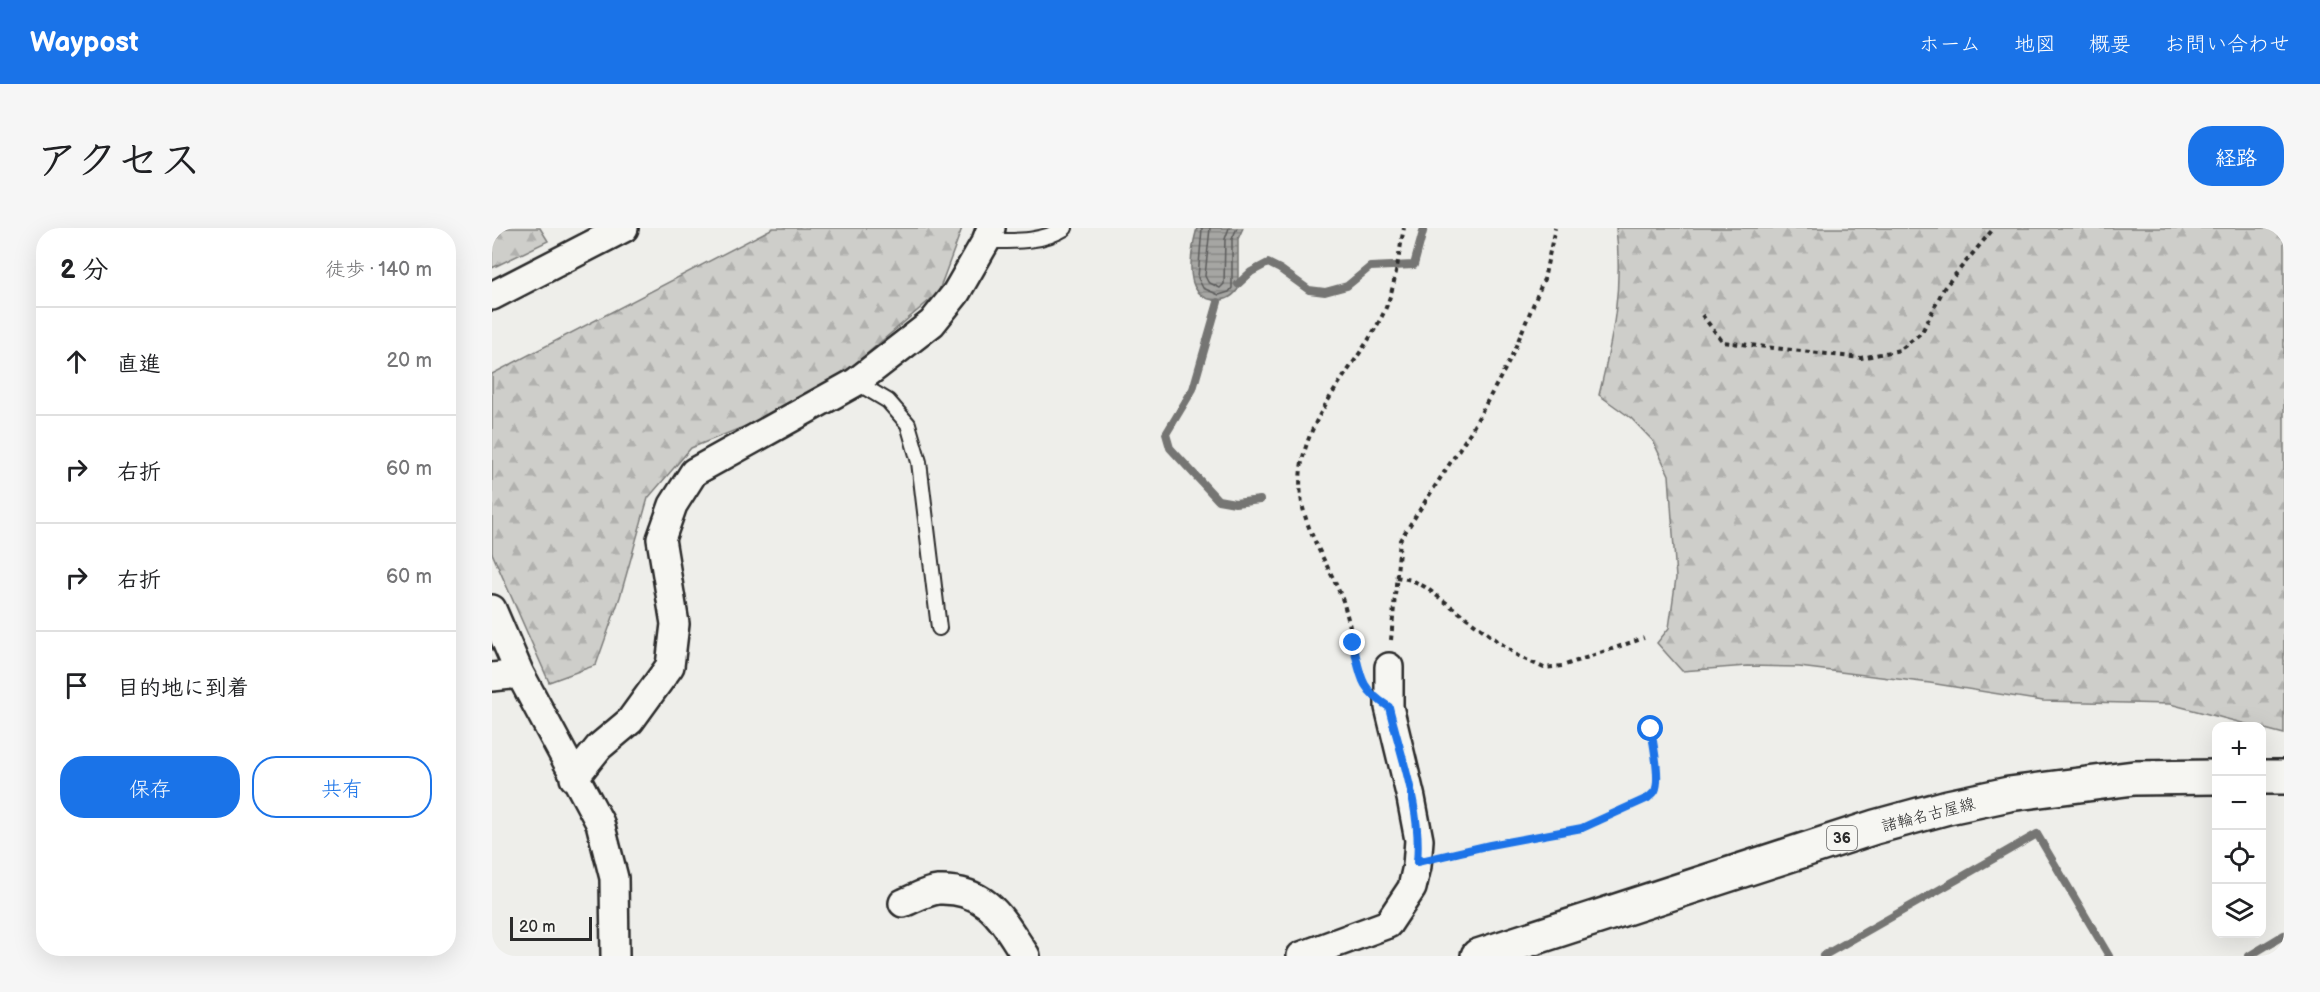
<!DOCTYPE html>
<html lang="ja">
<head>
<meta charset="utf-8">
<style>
	:root { --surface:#fff; --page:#f6f6f6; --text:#202124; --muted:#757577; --line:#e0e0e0; --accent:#1a73e8 }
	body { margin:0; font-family:"Balsamiq Sans","Klee One",sans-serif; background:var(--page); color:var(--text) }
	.controls { position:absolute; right:18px; bottom:18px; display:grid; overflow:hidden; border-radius:12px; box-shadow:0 6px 24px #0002 }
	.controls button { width:54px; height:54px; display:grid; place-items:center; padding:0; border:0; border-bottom:2px solid var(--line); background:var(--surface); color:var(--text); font:30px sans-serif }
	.scale { position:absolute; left:18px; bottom:15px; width:82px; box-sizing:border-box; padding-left:6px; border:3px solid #2b2b2b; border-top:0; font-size:16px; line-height:21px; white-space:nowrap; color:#2b2b2b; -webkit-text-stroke:4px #f6f6f2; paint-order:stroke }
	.stop { position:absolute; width:18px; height:18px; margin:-14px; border:4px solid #1a73e8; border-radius:50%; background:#fff }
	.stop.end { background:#1a73e8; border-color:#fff; box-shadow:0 2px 6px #0008 }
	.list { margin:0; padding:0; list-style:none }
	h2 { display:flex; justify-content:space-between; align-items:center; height:78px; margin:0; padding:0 24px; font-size:26px }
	h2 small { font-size:20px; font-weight:400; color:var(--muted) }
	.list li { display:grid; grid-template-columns:39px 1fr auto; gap:18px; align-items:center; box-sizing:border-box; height:108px; padding:0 24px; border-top:2px solid var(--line) }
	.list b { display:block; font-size:22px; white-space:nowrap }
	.list em { font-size:20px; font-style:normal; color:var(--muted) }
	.actions { display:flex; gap:12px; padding:18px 24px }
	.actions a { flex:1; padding:14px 0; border:2px solid var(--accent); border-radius:24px; text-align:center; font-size:21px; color:var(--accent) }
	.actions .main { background:var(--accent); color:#fff }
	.icon { flex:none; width:33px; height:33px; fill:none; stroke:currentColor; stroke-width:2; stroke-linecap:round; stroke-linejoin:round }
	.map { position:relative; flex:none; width:1792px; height:728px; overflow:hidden; border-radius:24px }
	header { display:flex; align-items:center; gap:36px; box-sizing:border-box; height:84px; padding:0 30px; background:var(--accent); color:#fff }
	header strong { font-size:28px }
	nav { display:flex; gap:33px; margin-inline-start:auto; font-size:21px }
	.intro { display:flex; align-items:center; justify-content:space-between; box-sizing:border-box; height:144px; padding:0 36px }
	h1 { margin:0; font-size:42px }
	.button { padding:15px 27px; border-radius:24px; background:var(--accent); color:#fff; font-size:21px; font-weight:700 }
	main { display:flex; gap:36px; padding:0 36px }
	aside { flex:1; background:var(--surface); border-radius:24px; box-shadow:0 6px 24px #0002 }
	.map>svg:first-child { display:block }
	.forest { fill:url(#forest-firs); stroke:#7c7c7a; stroke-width:1.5 }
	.water { fill:url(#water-rules); stroke:#757573; stroke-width:1.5 }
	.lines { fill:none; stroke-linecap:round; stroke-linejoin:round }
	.shore { stroke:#5c5c5b; stroke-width:1.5 }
	.stream { stroke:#757573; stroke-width:8 }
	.service-casing { stroke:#2b2b2b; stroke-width:18 }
	.minor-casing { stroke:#2b2b2b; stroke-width:32 }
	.primary-casing { stroke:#2b2b2b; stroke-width:38 }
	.path { stroke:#2b2b2b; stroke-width:4; stroke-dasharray:4.5 4.5; stroke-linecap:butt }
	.service { stroke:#f6f6f2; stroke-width:14 }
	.minor { stroke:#f6f6f2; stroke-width:27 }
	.primary { stroke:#f6f6f2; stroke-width:33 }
	.route { stroke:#1a73e8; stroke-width:8 }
	.labels { text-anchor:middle; stroke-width:6; stroke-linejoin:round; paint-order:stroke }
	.shield { fill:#f6f6f2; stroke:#686867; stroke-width:1.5 }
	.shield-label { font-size:15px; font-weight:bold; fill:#2b2b2b }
	.street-label { font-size:16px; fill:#2b2b2b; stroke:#f6f6f2 }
</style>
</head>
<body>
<header>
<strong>Waypost</strong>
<nav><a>ホーム</a><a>地図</a><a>概要</a><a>お問い合わせ</a></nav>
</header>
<div class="intro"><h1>アクセス</h1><a class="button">経路</a></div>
<main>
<aside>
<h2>2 分<small>徒歩 · 140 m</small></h2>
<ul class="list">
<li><svg class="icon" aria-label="ahead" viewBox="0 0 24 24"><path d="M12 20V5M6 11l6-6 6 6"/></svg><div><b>直進</b></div><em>20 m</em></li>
<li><svg class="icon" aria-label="right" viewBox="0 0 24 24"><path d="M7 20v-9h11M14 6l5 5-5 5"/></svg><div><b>右折</b></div><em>60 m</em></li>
<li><svg class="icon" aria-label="right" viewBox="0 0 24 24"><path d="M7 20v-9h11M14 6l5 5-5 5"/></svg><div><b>右折</b></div><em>60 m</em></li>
<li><svg class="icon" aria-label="arrive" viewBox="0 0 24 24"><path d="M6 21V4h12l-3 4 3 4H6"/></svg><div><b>目的地に到着</b></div></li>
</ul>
<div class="actions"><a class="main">保存</a><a>共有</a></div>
</aside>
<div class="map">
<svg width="1792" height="728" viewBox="0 0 1792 728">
	<defs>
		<pattern id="forest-firs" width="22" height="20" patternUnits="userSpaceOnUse" patternTransform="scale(1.5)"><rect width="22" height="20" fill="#cececa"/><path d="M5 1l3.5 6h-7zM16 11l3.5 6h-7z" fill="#b1b1ae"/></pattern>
		<pattern id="water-rules" width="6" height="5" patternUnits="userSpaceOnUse" patternTransform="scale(1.5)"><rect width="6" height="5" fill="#a6a6a3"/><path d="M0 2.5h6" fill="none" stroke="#878785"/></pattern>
	</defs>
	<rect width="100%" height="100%" fill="#eeeeea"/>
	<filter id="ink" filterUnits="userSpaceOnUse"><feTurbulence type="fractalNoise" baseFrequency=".0167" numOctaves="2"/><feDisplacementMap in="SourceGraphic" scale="12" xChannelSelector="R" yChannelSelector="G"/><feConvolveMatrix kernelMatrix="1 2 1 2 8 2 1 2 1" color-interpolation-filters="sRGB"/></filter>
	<g filter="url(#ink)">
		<path class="forest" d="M0 0H48L56 13 0 40Z
			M281 0H470L446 65 323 170 199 220 156 270 128 369 104 437 57 454 0 325V146Z
			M1124 0H1792V506L1678 476 1551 473 1438 455 1307 439 1255 438 1190 443 1165 415 1177 400 1184 350 1177 247 1161 213 1139 190 1107 167C1121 109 1131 60 1124 0Z"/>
		<path class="water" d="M705 0H751L746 11V61C734 80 704 74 700 51 697 37 701 14 705 0Z"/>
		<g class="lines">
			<path class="shore" d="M710 0 706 50 711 60 727 67 737 64 740 60V11L745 0
				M718 0 713 48 716 54 728 60 732 56 733 11 737 0"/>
			<path class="stream" d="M746 56 759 44 776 35 788 41 817 62 833 64 855 58 878 39 922 37 932 0
				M726 74 701 161 674 206 678 220 726 272 743 275 768 272
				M1331 728 1545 606 1617 728
				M1757 728 1792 707"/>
			<defs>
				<path id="service" d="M494 13C521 13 549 15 573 0
					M364 154 396 173 416 196 427 234 447 400"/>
				<path id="minor" d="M0 68 132 0
					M0 381 28 446 108 595 122 650 123 728
					M0 449 28 446
					M82 550 107 519 138 493 178 438 183 396 169 311 181 277 202 244 364 154 440 95 464 65 494 13 499 0
					M411 675C421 671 435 663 446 662 496 660 510 692 534 728
					M809 728 896 696 920 660 925 638 927 612 919 570 897 479V439"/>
				<path id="primary" d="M1770 549H1792
					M986 728 1383 599 1456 579 1517 566 1642 550 1724 549"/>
			</defs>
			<use href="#service" class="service-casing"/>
			<use href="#minor" class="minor-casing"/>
			<use href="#primary" class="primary-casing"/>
			<path class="path" d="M1210 87 1231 114 1369 130 1408 122 1430 104 1452 60 1502 0
				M904 349 920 352 933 359 1026 428 1052 440 1070 438 1152 410
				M899 412 908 312 979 203 1018 132 1052 51 1063 0
				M868 444C863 421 858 396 851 373 838 338 813 305 809 268 800 197 864 143 892 84 904 58 906 28 912 0
				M954 628 998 617 1091 600 1156 570C1158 568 1161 566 1163 564 1169 551 1161 515 1159 501"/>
			<use href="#service" class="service"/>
			<use href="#minor" class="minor"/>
			<use href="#primary" class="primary"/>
		</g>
	</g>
	<g class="lines" filter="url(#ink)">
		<path class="route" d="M861 415C869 448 867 460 897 479 909 529 930 582 925 634L998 617 1090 600 1156 570C1158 568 1161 566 1163 563 1169 551 1161 515 1159 501"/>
	</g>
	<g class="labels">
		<rect class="shield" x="1335" y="598" width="30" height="24" rx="4.5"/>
		<g class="shield-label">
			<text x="1350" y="615">36</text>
		</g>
		<g class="street-label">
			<text transform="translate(1436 586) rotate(-14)" y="6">諸輪名古屋線</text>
		</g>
	</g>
</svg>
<div class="controls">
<button>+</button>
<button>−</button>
<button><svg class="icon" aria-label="locate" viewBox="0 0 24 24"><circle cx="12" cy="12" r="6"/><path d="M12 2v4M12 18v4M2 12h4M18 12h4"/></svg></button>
<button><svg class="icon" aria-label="layers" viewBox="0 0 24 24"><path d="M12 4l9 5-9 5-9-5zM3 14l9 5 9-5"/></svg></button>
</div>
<div class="scale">20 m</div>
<div class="stop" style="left:1159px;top:501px"></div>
<div class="stop end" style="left:861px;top:415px"></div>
</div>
</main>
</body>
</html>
